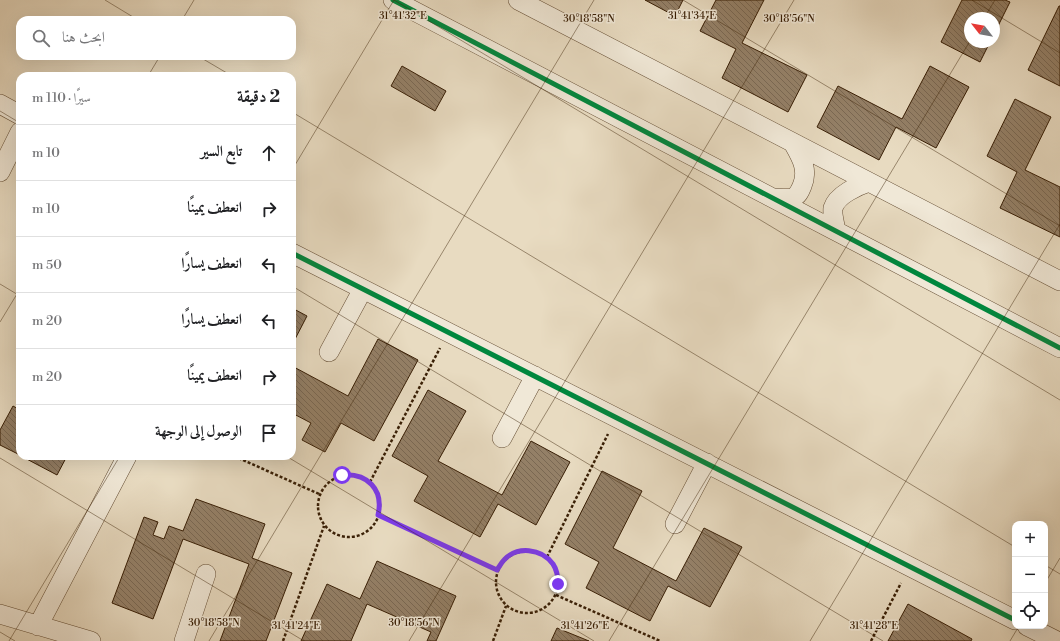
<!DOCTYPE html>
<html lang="ar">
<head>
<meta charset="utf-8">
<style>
	:root { --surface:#fff; --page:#f2f2f2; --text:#202124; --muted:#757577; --line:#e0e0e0 }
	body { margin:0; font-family:"Libre Bodoni",Amiri,serif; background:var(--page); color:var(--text); direction:rtl }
	.controls { position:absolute; right:12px; bottom:12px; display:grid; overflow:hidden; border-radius:8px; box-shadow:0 4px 16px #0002 }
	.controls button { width:36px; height:36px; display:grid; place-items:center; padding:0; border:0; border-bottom:1px solid var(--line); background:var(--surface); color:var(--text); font:20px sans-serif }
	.compass { position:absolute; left:964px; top:12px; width:36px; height:36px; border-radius:50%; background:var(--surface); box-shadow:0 4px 16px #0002; rotate:301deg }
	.stop { position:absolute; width:12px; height:12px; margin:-9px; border:3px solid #7c3aed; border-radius:50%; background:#fff }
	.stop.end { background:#7c3aed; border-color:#fff; box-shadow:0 1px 4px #0008 }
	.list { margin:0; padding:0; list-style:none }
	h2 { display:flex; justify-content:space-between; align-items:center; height:52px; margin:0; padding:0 16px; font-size:17px }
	h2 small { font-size:13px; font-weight:400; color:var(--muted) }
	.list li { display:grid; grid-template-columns:26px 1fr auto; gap:12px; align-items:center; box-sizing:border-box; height:56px; padding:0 16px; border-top:1px solid var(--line) }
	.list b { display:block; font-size:15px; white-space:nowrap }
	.list em { font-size:13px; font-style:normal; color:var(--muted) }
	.icon { flex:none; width:22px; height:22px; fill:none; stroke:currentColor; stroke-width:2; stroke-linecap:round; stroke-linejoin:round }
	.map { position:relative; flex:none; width:1060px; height:641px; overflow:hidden; direction:ltr }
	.search { position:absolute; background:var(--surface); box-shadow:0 4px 16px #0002; left:16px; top:16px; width:280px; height:44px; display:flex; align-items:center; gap:10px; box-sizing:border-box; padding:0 14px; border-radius:12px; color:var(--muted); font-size:15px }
	.panel { position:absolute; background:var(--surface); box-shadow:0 4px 16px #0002; left:16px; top:72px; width:280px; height:388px; border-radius:12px; direction:rtl }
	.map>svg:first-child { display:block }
	.building { fill:url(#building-back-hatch); stroke:#381e05 }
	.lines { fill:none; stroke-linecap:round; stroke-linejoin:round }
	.minor-casing { stroke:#644d34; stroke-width:20 }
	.path { stroke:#381e05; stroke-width:2.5; stroke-dasharray:3 2; stroke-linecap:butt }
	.minor { stroke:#f0e8d7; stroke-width:19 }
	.cycleway-casing { stroke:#f0e8d7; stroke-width:8 }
	.cycleway { stroke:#00873e; stroke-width:5 }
	.route { stroke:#7c3aed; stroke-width:5 }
	.ticks { fill:none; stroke:#381e05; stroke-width:1; stroke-opacity:0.45 }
	.ticks-label { font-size:10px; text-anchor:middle; fill:#381e05; stroke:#f0e8d7; stroke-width:3; stroke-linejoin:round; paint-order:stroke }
</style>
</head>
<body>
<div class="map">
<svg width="1060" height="641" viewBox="0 0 1060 641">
	<defs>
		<pattern id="building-back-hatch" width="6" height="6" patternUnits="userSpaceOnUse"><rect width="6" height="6" fill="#948067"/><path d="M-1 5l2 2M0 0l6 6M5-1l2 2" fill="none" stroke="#7a6853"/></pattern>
	</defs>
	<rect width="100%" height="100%" fill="#e8dbc1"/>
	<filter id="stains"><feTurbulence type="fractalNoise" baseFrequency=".005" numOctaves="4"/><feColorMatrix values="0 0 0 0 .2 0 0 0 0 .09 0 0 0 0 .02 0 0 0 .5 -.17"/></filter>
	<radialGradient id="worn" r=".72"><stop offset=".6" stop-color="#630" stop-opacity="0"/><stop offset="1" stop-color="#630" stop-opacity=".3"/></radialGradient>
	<path class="building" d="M645 0H683L675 16Z
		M716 0H764L742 43 807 75 788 112 722 78 736 49 700 31Z
		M962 0H1005L1010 2 994 34V18H970V42H990L980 62 941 42Z
		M1059 6H1060V86L1028 70Z
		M402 66 446 91 435 111 391 86Z
		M930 66 969 87 936 148 896 127 879 160 817 127 838 86 902 119Z
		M1015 99 1051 117 1025 170 1060 187V237L1000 208 1017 172 987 156Z
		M292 308 307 316 292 345Z
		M378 339 418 360 374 441 341 423 325 452 302 440 311 423 292 413V366L348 396Z
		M428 390 466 411 438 461 502 495 531 441 570 462 536 525 498 504 480 537 414 501 428 476 392 456Z
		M13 406 20 410V455L0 445V430Z
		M21 456H67L57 475Z
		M602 471 642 491 613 548 676 581 704 528 742 547 710 607 668 586 650 621 586 588 599 562 565 544Z
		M196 499 265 524 252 558 292 573 266 641H220L249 564 183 539 153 619 112 603 144 517 158 522 153 535 164 539 169 526 183 531Z
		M377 561 456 596 436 641H427L431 632 367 604 351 641H301L327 584 360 599Z
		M908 604 972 639 971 641H888Z
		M557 628 589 641H551Z"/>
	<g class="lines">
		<defs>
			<path id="minor" d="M393 0 1060 348
				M518 0 1060 281
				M0 104 20 115
				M0 172 20 132
				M773 198C779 198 787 199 792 198 798 196 800 191 802 186 809 170 801 157 793 143
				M836 231C835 224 832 215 833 208 837 195 857 186 869 182
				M292 253 1015 620
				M329 352 363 289
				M502 438 535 376
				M675 524 707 463
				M0 614 91 641
				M38 626 127 456
				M1027 626 1057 641
				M184 641 206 574"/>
		</defs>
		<use href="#minor" class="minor-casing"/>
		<path class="path" d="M234 456 319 494
			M318 506a31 31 0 1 1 62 0a31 31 0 1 1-62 0Z
			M370 482 440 348
			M379 515 497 570
			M496 582a31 31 0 1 1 62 0a31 31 0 1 1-62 0Z
			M547 557 608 434
			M556 595 660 641
			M283 641 324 526
			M493 641 506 606
			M871 641 901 583"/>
		<use href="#minor" class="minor"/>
		<defs>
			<path id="cycleway" d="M393 0 1060 348
				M292 253 1015 620"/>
		</defs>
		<use href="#cycleway" class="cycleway-casing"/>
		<use href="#cycleway" class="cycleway"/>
	</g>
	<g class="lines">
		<path class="route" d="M342 475C367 473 384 489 378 515L497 570C499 567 501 563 504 560 517 546 541 548 553 564 557 570 558 577 558 584"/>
	</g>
	<path class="ticks" d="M105 0 138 20M394 0 1060 400M683 0 1060 226M972 0 1060 53M984 18 995 0M182 20 194 0M198 56 232 76M148 76 160 56M0 111 20 123M292 112 1015 547M292 170 394 0M0 284 20 296M292 286 883 641M0 322 20 289M286 456 594 641M0 458 304 641M1045 565 1060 574M1045 583 1060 558M0 632 15 641M9 641 120 456M209 641 594 0M409 641 794 0M609 641 970 41M810 641 1060 224M1010 641 1019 626"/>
	<g class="ticks-label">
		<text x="403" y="19">31°41'32"E</text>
		<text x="692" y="19">31°41'34"E</text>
		<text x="589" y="22">30°18'58"N</text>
		<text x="789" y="22">30°18'56"N</text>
		<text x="214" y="626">30°18'58"N</text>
		<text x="414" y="626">30°18'56"N</text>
		<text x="296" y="629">31°41'24"E</text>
		<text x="585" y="629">31°41'26"E</text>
		<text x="874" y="629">31°41'28"E</text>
	</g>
	<rect width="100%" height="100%" filter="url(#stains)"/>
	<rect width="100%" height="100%" fill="url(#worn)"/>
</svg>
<div class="controls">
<button>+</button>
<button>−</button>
<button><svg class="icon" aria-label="locate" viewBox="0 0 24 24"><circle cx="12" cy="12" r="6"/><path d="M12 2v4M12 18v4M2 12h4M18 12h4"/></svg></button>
</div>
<svg class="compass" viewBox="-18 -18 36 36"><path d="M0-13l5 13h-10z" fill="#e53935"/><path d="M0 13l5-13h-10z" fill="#757577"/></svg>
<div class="stop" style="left:342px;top:475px"></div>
<div class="stop end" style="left:558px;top:584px"></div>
<div class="search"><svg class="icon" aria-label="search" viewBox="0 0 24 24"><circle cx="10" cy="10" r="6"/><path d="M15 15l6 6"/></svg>ابحث هنا</div>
<section class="panel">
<h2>2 دقيقة<small>سيرًا · 110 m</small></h2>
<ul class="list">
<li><svg class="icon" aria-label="ahead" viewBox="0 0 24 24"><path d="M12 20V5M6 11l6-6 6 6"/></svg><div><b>تابع السير</b></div><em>10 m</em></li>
<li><svg class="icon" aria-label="right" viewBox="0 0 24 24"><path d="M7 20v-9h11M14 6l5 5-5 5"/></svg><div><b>انعطف يمينًا</b></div><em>10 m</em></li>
<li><svg class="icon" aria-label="left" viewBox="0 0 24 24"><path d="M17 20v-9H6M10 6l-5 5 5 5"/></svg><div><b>انعطف يسارًا</b></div><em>50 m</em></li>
<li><svg class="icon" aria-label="left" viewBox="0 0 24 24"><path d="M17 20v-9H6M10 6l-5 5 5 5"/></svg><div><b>انعطف يسارًا</b></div><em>20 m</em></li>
<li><svg class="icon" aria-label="right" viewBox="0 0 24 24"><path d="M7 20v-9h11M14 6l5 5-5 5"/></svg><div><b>انعطف يمينًا</b></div><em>20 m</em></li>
<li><svg class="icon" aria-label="arrive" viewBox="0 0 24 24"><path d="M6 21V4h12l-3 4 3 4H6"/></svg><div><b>الوصول إلى الوجهة</b></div></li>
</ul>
</section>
</div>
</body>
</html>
